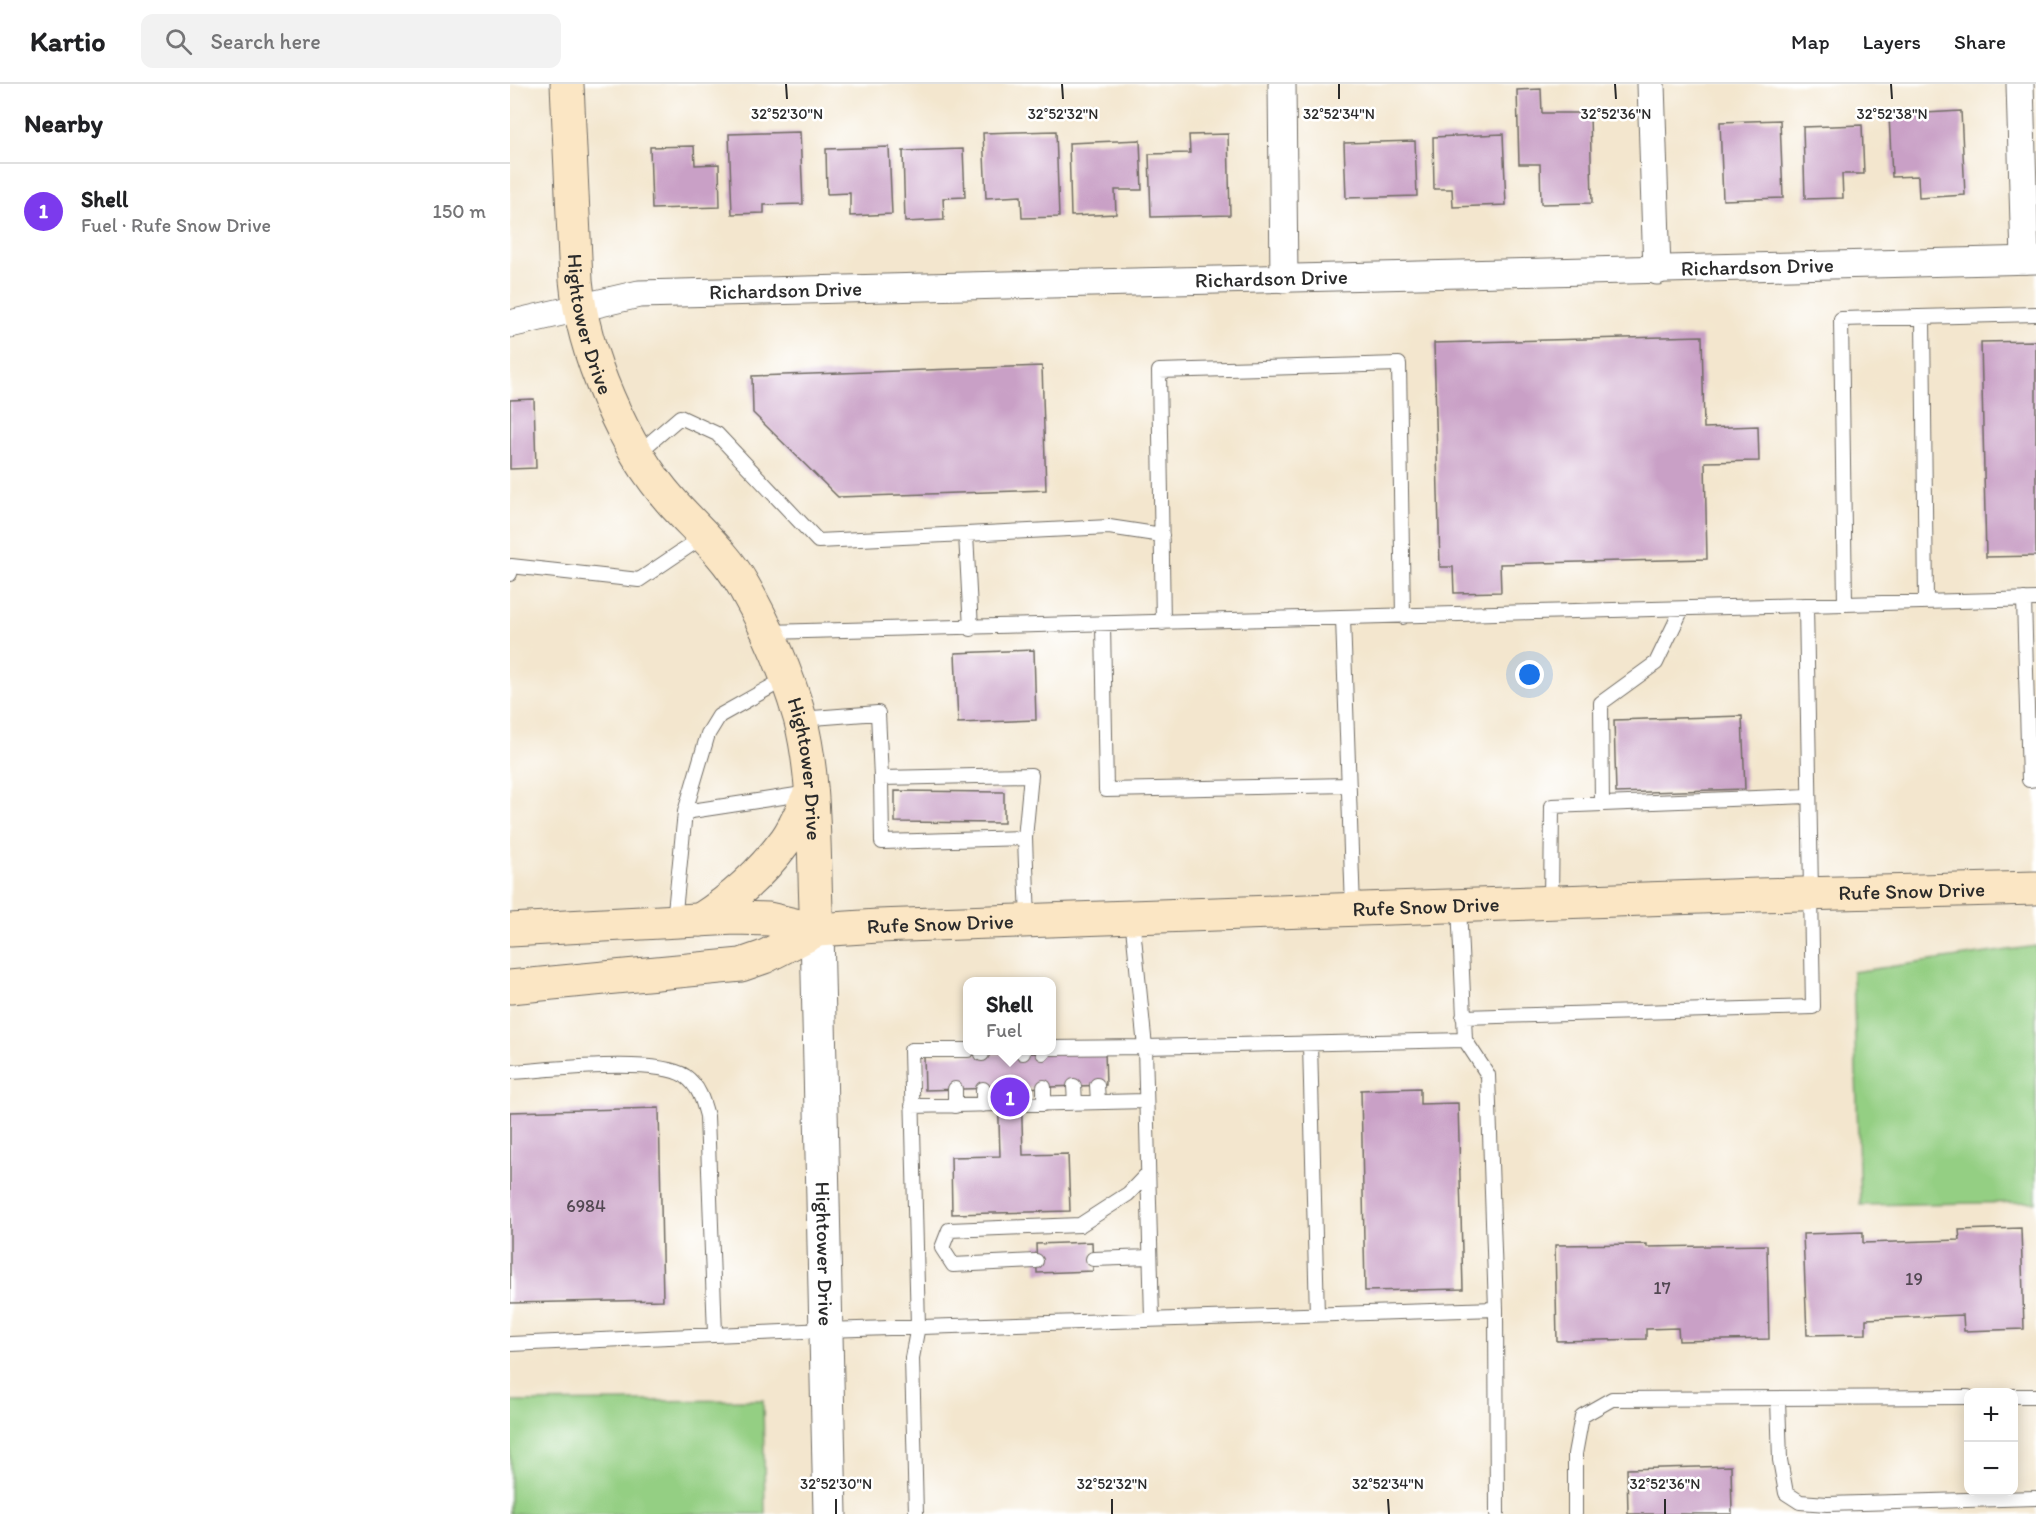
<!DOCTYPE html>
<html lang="en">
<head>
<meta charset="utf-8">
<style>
	:root { --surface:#fff; --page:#f2f2f2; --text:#202124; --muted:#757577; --line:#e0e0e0; --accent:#7c3aed }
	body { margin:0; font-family:Itim,sans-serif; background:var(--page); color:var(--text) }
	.controls { position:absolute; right:18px; bottom:18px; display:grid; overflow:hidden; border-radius:12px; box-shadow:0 3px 15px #0003 }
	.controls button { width:54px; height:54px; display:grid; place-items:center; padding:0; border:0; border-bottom:2px solid var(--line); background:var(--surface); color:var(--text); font:30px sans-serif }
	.you { position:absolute; left:1020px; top:591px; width:21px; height:21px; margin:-15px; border:4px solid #fff; border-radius:50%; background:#1a73e8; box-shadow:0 0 0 9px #1a73e833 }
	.badge { display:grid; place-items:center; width:39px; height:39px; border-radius:50%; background:var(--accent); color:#fff; font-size:20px; font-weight:700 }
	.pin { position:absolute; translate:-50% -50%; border:3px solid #fff; box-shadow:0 2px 6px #0006 }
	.popup { position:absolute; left:453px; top:893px; width:93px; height:78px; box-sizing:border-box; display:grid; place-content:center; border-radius:12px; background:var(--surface); filter:drop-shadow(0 2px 4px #0005); font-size:20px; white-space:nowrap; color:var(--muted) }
	.popup b { font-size:22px; color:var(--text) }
	.popup::after { content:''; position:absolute; left:50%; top:100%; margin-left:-12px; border:12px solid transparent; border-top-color:var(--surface) }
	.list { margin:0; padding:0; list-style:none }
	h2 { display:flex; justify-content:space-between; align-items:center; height:78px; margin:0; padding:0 24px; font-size:26px }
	h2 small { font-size:20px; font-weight:400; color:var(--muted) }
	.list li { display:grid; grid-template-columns:39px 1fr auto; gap:18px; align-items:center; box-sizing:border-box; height:96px; padding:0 24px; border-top:2px solid var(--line) }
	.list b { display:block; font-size:22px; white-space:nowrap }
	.list p { margin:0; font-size:20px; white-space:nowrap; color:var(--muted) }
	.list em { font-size:20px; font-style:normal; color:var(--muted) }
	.icon { flex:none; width:33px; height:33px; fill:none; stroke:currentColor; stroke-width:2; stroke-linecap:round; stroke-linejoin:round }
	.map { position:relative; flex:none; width:1526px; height:1430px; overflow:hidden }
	header { display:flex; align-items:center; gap:36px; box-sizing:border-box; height:84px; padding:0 30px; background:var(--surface); border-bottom:2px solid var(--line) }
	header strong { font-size:28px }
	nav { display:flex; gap:33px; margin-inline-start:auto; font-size:21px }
	.search { width:420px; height:54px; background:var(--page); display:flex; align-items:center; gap:15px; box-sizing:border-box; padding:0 21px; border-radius:12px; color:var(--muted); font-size:22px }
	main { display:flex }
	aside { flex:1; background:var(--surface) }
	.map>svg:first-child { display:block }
	.green { fill:#94cf83; stroke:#607d57; stroke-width:1.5 }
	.building { fill:#c9a0c6 }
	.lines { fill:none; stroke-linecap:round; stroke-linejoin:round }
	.service-casing { stroke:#716c64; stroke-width:16 }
	.minor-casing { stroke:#716c64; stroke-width:29 }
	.tertiary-casing { stroke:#716c64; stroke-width:35 }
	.secondary-casing { stroke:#716c64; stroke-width:35 }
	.service { stroke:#fff; stroke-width:14 }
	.minor { stroke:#fff; stroke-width:27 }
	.tertiary { stroke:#fff; stroke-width:33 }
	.secondary { stroke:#fbe6c4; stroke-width:33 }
	.ticks { fill:none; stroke:#2b2b2b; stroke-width:2 }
	.labels { text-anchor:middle; stroke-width:5; stroke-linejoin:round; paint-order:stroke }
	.number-label { font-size:18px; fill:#524852 }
	.street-label { font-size:21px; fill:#2b2b2b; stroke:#fff }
	.ticks-label { font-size:15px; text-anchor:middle; fill:#2b2b2b; stroke:#fff; stroke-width:5; stroke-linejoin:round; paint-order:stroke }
</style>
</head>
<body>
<header>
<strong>Kartio</strong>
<div class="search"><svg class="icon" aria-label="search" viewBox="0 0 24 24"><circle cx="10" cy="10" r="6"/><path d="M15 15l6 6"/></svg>Search here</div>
<nav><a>Map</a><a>Layers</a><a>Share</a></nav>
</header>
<main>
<aside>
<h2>Nearby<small></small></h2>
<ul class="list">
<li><span class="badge">1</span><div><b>Shell</b><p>Fuel · Rufe Snow Drive</p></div><em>150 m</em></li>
</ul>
</aside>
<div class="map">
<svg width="1526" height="1430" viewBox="0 0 1526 1430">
	<rect width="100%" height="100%" fill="#fff"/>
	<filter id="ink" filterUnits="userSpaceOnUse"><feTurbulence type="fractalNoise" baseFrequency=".0167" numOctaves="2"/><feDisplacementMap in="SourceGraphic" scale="12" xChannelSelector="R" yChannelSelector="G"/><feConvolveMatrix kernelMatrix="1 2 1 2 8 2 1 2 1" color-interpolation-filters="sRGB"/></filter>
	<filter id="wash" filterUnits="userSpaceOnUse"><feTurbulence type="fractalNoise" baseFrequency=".008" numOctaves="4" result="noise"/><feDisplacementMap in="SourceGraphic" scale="24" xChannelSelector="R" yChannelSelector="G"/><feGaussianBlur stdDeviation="1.35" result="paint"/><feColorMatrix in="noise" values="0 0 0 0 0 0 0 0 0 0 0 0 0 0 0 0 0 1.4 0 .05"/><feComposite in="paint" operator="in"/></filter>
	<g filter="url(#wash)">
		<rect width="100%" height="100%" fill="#f3e6ce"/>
		<path class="green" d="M1526 862V1118L1350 1121 1343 888Z
			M253 1316 255 1430H0V1318Z"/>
		<g id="blocks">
			<path class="building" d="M1031 5 1032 29H1080L1082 119 1031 120 1030 80H1009L1007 6Z
				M1451 27 1455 111 1409 114 1408 92 1382 93 1379 31Z
				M1270 36 1273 114 1213 116 1210 38Z
				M1352 41 1354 90H1332L1333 114 1295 115 1293 43Z
				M546 47 549 133 512 134 511 112 476 114 473 49Z
				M290 48 293 120 254 121V129L222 130 219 50Z
				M718 50 720 131 641 133 639 70 680 69 679 51Z
				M993 50 996 121 943 123 942 105H924L923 53Z
				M630 56 632 106H605L606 130 561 132 559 59Z
				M905 57 907 112 836 114 834 59Z
				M184 62 185 81 209 80 210 123 142 125 140 63Z
				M379 63 382 130 340 132V109L317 110 316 65Z
				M453 65 455 113 433 114 434 136 395 138 393 67Z
				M1192 252 1194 344 1248 342 1249 377 1195 378 1197 475 990 480 991 508 944 509 943 483H930L924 259Z
				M1526 257V472L1476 473 1471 258Z
				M532 282 536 406 328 413 243 329 242 292Z
				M24 315 26 384 0 385V316Z
				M524 566 526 636 448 639 445 569Z
				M1232 632 1235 705 1106 709 1104 636Z
				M385 707 494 708V739L385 738Z
				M595 967 596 1001 511 1004 513 1071 558 1070 560 1127 442 1130 441 1073 490 1072 488 1004 415 1006 414 972Z
				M910 1004V1020L948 1019 953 1205 855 1207 851 1006Z
				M149 1024 153 1216 0 1219V1028Z
				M1511 1144 1514 1245 1454 1247 1453 1231 1356 1235V1250L1297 1251 1293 1150 1353 1148V1159L1450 1156 1449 1146Z
				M582 1158 583 1187 527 1189 526 1160Z
				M1137 1160V1163L1257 1161 1259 1255 1169 1257 1168 1244 1136 1245V1255L1047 1257 1045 1161Z
				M1221 1382 1222 1430H1118L1117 1385Z"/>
		</g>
	</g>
	<g filter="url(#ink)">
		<use href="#blocks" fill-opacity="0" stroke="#716c64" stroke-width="1.5"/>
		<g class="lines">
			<defs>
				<path id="service" d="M1413 233 1416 518
					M127 370 170 333 207 350 308 457 456 450 461 545
					M456 450 599 443 652 451
					M0 490 1 482 129 496 194 452
					M1514 515 1519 696 1526 695
					M1335 520 1331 235 1526 230
					M833 534 843 825
					M653 539 649 287 889 280 893 533
					M593 541 596 706 839 701
					M258 548 1296 521
					M290 635 368 629 371 694 521 691 515 754 372 758 371 694
					M1092 720 1091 619 1146 579 1172 525
					M175 728 198 650 209 632 275 595
					M515 754 518 837
					M1041 818 1042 722 1298 712
					M622 833 635 963 955 956
					M164 837 175 728 299 709
					M953 933 1303 923 1296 521 1526 515
					M800 960 807 1231
					M542 964 635 963 642 1235
					M513 966V969
					M533 966V969
					M472 970V966
					M0 988C38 986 146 973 175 992 189 1002 193 1017 197 1032L205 1250
					M587 1001 588 1018
					M564 1002 565 1019
					M534 1003V1020
					M514 1004 515 1020
					M445 1005V1022
					M473 1005V1021
					M511 1020 636 1017
					M402 1022 488 1020
					M432 1164 439 1146 570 1141 618 1110 638 1089
					M432 1164 443 1181 526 1177
					M583 1175 640 1173
					M986 1225 987 1430
					M0 1260 316 1246 986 1225 978 991 955 956 949 821
					M1504 1312H1526
					M1268 1315 1270 1376 1276 1409 1290 1418 1317 1420 1526 1414
					M406 1430 402 1274 408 1242 401 966H458
					M1065 1430V1370L1072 1332 1102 1315 1458 1313"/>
				<g id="minor">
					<path d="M772 0 774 195"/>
					<path d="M1141 0 1147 187"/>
					<path d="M1510 0 1515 176"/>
					<path id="s1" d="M0 240 129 210 1526 176"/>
				</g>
				<g id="tertiary">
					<path id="s2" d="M307 846 320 1430"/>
				</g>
				<g id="secondary">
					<path id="s3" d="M57 0 66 196C73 269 113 363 162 418 185 444 215 469 233 501 256 541 277 589 290 634 307 698 303 780 307 846"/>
					<path d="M190 836C223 815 253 787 276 756 286 742 292 725 300 710"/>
					<path id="s4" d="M0 846 225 834 259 835 307 846 368 842 1247 811 1526 804"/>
					<path d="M0 903 231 881 254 873 307 846"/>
				</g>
			</defs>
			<use href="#service" class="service-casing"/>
			<use href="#minor" class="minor-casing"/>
			<use href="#tertiary" class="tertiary-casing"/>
			<use href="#secondary" class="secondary-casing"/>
			<use href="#service" class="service"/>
			<use href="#minor" class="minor"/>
			<use href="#tertiary" class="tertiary"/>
			<use href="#secondary" class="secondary"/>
		</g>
	</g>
	<path class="ticks" d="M276 0 277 15M552 0 553 15M829 0V15M1105 0 1106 15M1381 0 1382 15M326 1415V1430M602 1415V1430M878 1415 879 1430M1155 1415V1430"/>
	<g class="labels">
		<g class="number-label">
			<text x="76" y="1128">6984</text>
			<text x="1404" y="1201">19</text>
			<text x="1152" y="1210">17</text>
		</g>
		<g class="street-label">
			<text dy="7" stroke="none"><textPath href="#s1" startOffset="1251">Richardson Drive</textPath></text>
			<text dy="7" stroke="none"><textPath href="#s1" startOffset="765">Richardson Drive</textPath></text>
			<text dy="7" stroke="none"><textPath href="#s1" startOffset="279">Richardson Drive</textPath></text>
			<text dy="7" stroke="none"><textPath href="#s3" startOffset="242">Hightower Drive</textPath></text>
			<text dy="7" stroke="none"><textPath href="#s3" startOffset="747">Hightower Drive</textPath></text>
			<text dy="7" stroke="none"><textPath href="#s4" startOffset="1404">Rufe Snow Drive</textPath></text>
			<text dy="7" stroke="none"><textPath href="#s4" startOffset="918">Rufe Snow Drive</textPath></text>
			<text dy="7" stroke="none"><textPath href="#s4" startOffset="432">Rufe Snow Drive</textPath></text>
			<text dy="7" stroke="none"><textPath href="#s2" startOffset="324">Hightower Drive</textPath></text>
		</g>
	</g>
	<g class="ticks-label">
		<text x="277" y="35">32°52'30"N</text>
		<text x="553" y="35">32°52'32"N</text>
		<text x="829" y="35">32°52'34"N</text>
		<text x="1106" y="35">32°52'36"N</text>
		<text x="1382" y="35">32°52'38"N</text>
		<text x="326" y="1405">32°52'30"N</text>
		<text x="602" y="1405">32°52'32"N</text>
		<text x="878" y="1405">32°52'34"N</text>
		<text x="1155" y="1405">32°52'36"N</text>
	</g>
</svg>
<div class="controls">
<button>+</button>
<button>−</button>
</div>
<div class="you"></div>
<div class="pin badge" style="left:500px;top:1013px">1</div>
<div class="popup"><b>Shell</b>Fuel</div>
</div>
</main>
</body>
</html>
